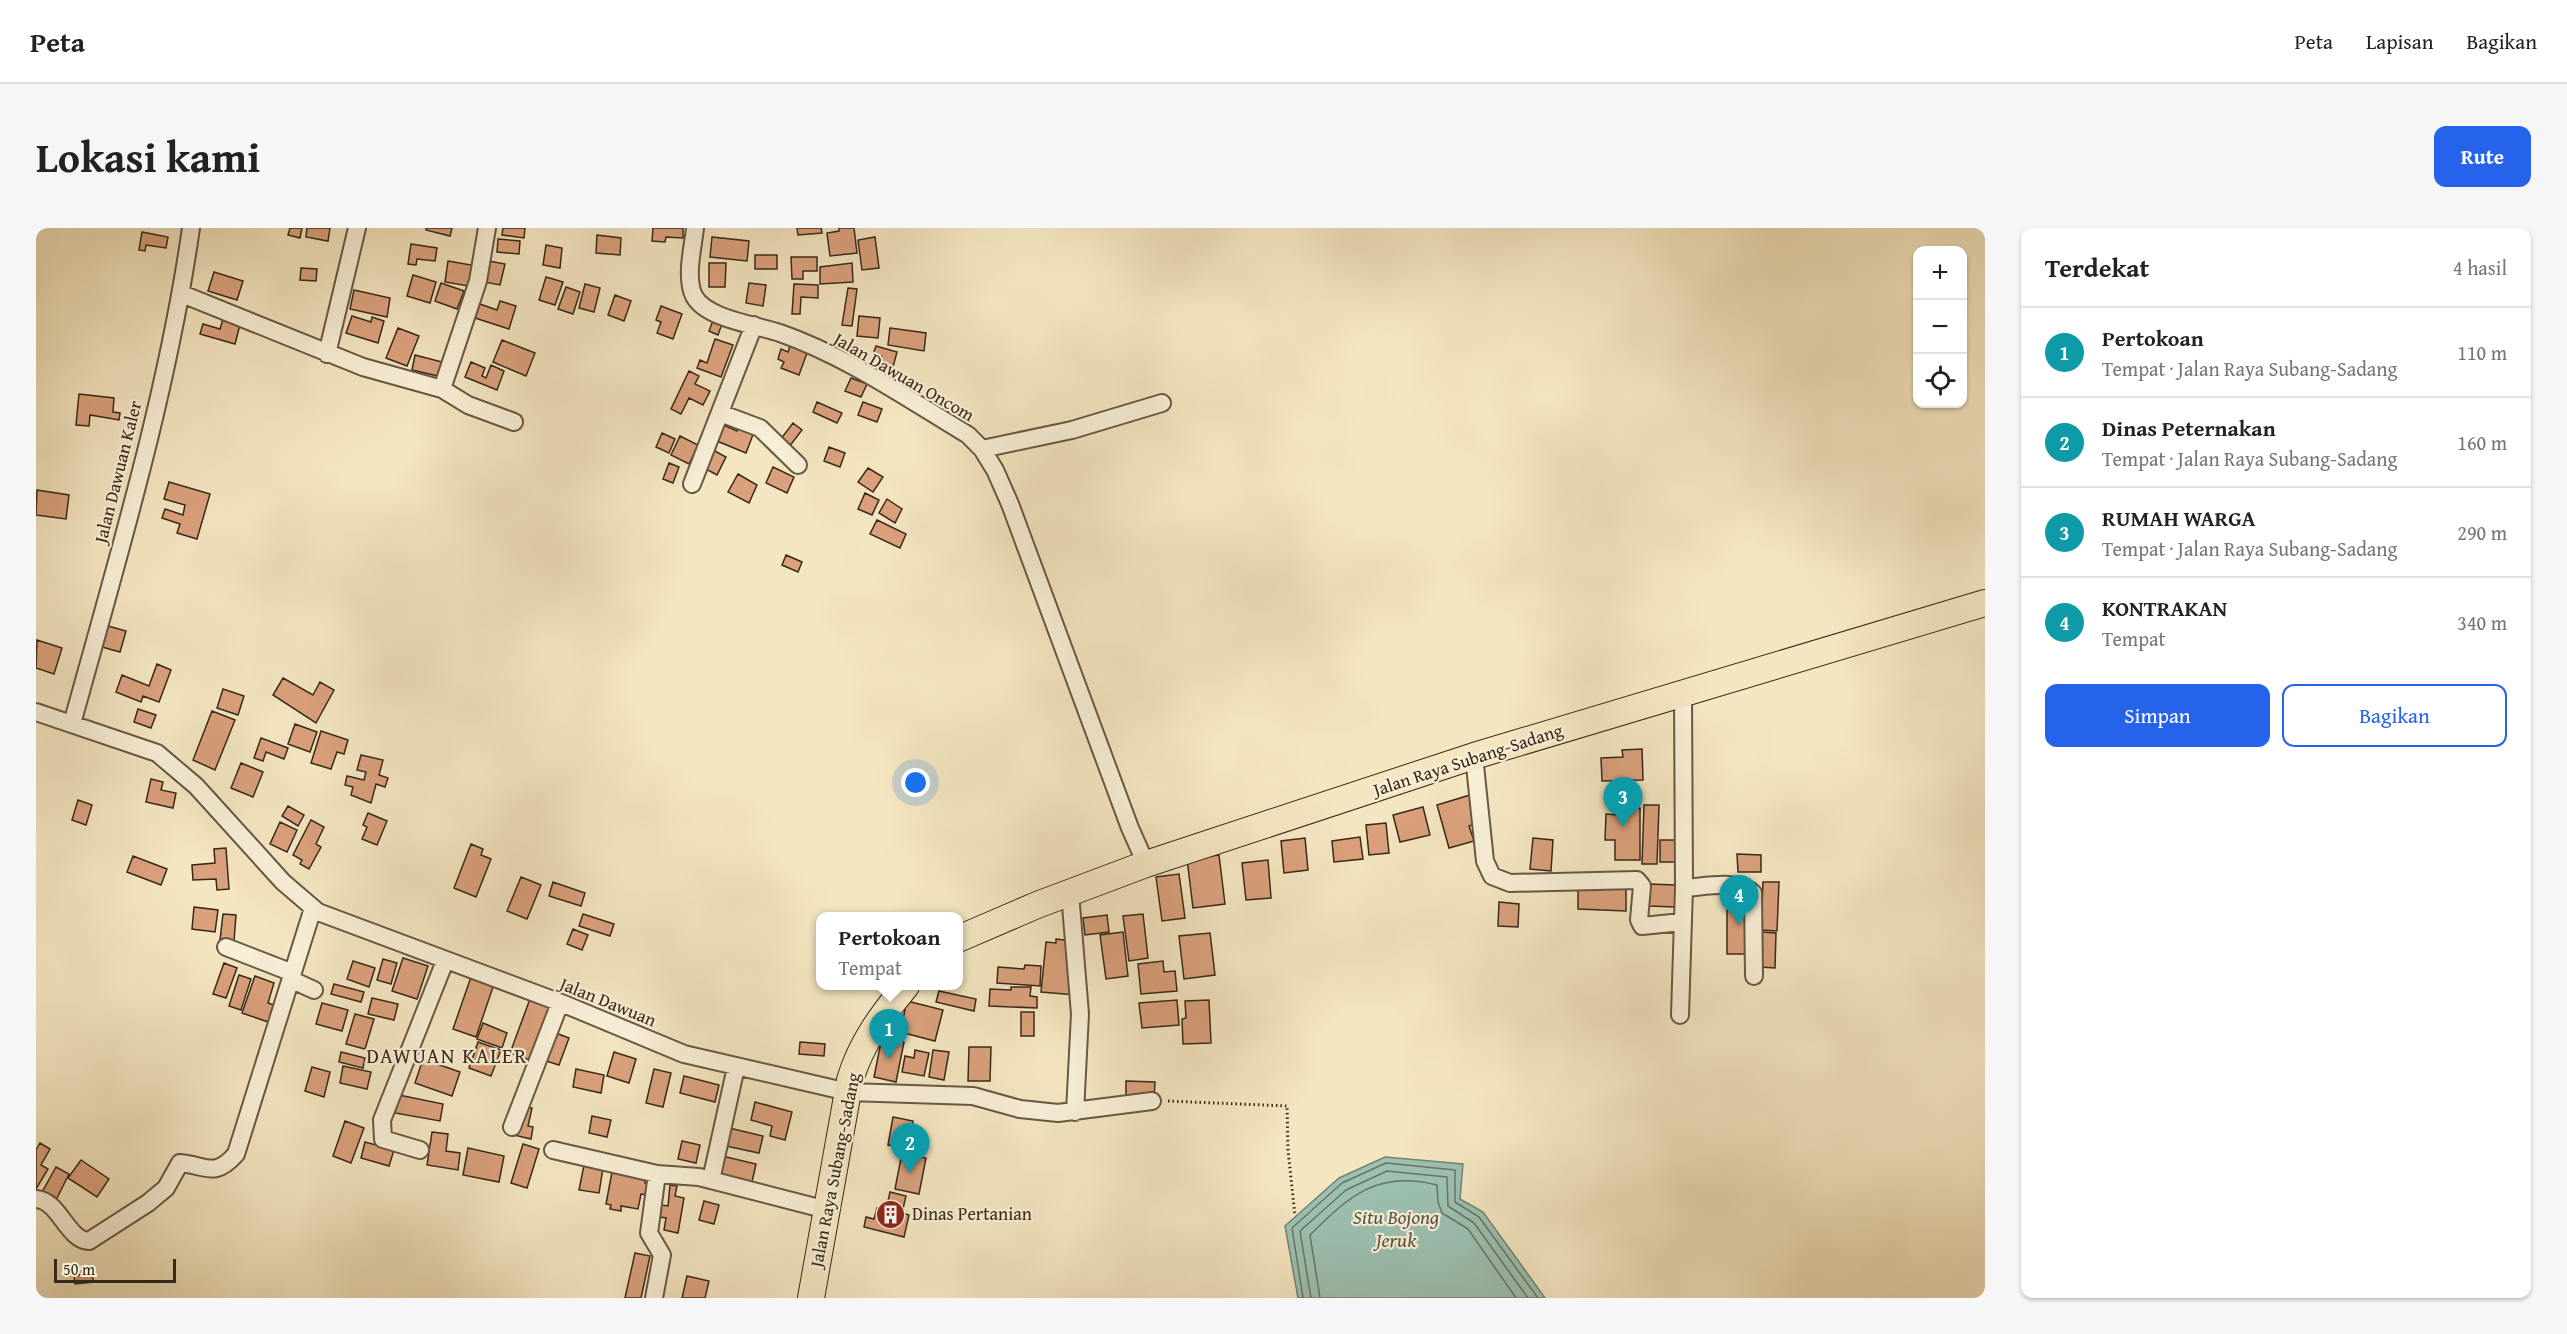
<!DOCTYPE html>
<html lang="id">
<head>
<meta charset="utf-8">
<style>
	:root { --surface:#fff; --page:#f6f6f6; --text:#222; --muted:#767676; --line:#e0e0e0; --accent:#2563eb }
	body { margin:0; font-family:"Gentium Book Plus",serif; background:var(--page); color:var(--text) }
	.controls { position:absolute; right:18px; top:18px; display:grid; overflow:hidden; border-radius:12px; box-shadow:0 2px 4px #0004 }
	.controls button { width:54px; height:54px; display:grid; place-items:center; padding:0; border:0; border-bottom:2px solid var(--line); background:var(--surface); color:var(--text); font:30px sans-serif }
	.scale { position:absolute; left:18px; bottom:15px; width:122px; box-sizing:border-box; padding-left:6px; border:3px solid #382818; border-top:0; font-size:16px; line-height:21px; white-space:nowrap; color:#382818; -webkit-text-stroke:4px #f8efd7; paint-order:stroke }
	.you { position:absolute; left:880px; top:555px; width:21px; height:21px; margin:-15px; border:4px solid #fff; border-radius:50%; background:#1a73e8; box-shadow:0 0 0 9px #1a73e833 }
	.badge { display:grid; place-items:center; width:39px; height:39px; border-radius:50%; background:var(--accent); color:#fff; font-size:20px; font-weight:700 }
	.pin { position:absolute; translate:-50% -50px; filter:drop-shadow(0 2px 3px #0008) }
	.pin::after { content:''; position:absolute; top:32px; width:21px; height:18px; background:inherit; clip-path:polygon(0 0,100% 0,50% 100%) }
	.popup { position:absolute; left:780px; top:684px; width:147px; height:78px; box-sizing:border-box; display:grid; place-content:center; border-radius:12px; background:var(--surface); filter:drop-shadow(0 2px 4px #0005); font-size:20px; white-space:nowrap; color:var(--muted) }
	.popup b { font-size:22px; color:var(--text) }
	.popup::after { content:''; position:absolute; left:50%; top:100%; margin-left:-12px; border:12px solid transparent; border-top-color:var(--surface) }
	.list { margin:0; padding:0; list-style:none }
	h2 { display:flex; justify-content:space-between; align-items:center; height:78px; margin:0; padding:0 24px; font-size:26px }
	h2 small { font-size:20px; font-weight:400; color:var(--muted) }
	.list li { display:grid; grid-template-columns:39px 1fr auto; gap:18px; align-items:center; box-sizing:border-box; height:90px; padding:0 24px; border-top:2px solid var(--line) }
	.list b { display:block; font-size:22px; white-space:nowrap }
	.list p { margin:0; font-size:20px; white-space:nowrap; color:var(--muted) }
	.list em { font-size:20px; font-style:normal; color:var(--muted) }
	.actions { display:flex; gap:12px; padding:18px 24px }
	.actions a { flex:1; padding:14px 0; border:2px solid var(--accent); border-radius:12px; text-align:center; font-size:21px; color:var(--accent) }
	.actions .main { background:var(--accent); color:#fff }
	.icon { flex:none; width:33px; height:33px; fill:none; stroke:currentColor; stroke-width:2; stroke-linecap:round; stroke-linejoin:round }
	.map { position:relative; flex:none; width:1949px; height:1070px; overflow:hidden; border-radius:12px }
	header { display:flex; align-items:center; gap:36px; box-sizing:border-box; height:84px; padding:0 30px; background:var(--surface); border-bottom:2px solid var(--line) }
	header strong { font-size:28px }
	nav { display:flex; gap:33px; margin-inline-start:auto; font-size:21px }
	.intro { display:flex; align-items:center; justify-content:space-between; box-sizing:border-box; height:144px; padding:0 36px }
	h1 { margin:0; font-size:42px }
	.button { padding:15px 27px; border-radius:12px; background:var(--accent); color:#fff; font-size:21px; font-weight:700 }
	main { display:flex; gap:36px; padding:0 36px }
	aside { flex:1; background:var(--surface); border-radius:12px; box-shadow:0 2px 4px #0004 }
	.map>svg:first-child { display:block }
	.water { fill:#9cc0b1; stroke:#748374; stroke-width:1.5 }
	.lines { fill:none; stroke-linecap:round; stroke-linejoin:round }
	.shore { stroke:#6a7464; stroke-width:1.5 }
	.building { fill:#daa17c; stroke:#382818; stroke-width:1.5 }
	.minor-casing { stroke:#675842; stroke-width:20 }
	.primary-casing { stroke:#382818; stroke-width:28 }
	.path { stroke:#382818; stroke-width:3; stroke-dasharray:1.5 3; stroke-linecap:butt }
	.minor { stroke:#f8efd7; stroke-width:16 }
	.primary { stroke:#f4e6c1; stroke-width:26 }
	.labels { text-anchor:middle; stroke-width:4.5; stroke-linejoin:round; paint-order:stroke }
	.street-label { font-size:18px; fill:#382818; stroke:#f8efd7 }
	.poi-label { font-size:18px; fill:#382818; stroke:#f8efd7; text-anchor:start }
	.water-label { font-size:20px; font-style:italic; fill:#565646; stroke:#f8efd7 }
	.quarter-label { font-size:21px; letter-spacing:1.5px; fill:#382818; stroke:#f8efd7 }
</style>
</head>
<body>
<header>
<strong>Peta</strong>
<nav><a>Peta</a><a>Lapisan</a><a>Bagikan</a></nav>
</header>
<div class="intro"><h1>Lokasi kami</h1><a class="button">Rute</a></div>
<main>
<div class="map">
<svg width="1949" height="1070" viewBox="0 0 1949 1070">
	<rect width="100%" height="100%" fill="#f4e6c1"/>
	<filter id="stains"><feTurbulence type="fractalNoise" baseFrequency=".00333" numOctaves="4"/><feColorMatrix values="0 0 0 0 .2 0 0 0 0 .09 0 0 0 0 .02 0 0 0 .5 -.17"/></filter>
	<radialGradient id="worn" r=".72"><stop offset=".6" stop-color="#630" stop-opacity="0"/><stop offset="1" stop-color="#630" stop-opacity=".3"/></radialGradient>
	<path class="water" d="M1349 929 1427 936 1424 971 1447 984 1509 1070H1262L1249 998 1303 950Z"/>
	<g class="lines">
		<path class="shore" d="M1267 1070 1256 1000 1306 955 1350 935 1419 942V974L1443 989 1502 1070
			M1275 1070 1264 1003 1310 962 1351 943 1411 949 1412 978 1438 995 1492 1070
			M1284 1070 1274 1007C1314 967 1342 942 1401 957L1402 974 1406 985 1432 1001 1480 1070"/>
	</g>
	<path class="building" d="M254 0H266L264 10 252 7Z
		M271 0H294L292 13 270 9Z
		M390 0H416L414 8 390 2Z
		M467 0H489L488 10 466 7Z
		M617 0H647V10L630 9 629 14 616 13Z
		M761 0H785L786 5 762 7Z
		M803 0H818L821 25 794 28 791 5 803 3Z
		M106 4 132 9 130 20 110 17 109 23 103 22Z
		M561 7 585 10 584 27 560 25Z
		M676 9 713 13 711 33 674 29Z
		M839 9 843 40 826 42 822 12Z
		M462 11 484 13 483 26 461 24Z
		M375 16 401 20 399 33 381 31 380 37 372 36Z
		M510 17 526 20 524 40 507 37Z
		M719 27H741V41H719Z
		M755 29H781V43H767V51H756Z
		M412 33 441 38 438 59 409 54Z
		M453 33 469 36 464 57 448 54Z
		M673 35H690L689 59H673Z
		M816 35 817 54 784 56V39Z
		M265 40 281 41 280 53 264 52Z
		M178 44 207 53 201 72 172 63Z
		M377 47 400 54 394 75 371 68Z
		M510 49 527 54 519 77 503 72Z
		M405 55 428 63 421 81 399 73Z
		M713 55 730 57 727 78 710 75Z
		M549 56 564 60 558 84 543 80Z
		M758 56 782 57V70L765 69 764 86H756Z
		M530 59 544 64 537 86 522 81Z
		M812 60 821 61 816 98 806 97Z
		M318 62 354 70 351 89 314 81Z
		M579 67 595 73 588 93 572 87Z
		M464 73 480 78 473 101 439 90 444 76 461 82Z
		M625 78 646 86 637 111 621 105 625 94 620 92Z
		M188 88 205 93 199 116 164 106 167 96 184 101Z
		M316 88 335 94 336 89 348 93 342 115 310 105Z
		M823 88 844 90 842 110 821 108Z
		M678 90 687 93 682 107 673 103Z
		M362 100 383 108 371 138 350 130Z
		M854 100 890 105 888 123 852 117Z
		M679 111 697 117 685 149 661 140 664 132 671 135Z
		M466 112 499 125 490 148 457 134Z
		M754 118 771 125 763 147 745 140 748 134 742 131 745 121 752 124Z
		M840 118 861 124 855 146 842 143 846 128 837 126Z
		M379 127 406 134 402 148 376 142Z
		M435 134 449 140 446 148 450 150 455 137 468 143 461 162 429 149Z
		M653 143 663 148 659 156 674 163 667 177 653 170 645 186 635 181Z
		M815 150 831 156 825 169 809 163Z
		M43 166 78 170 77 184 84 185 83 192 54 187 53 198 40 197Z
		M781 174 806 185 801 195 777 184Z
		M827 174 846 181 841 194 822 187Z
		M683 195 701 203 703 198 718 204 710 225 676 211Z
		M757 195 766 202 753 219 744 212Z
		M626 205 639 211 633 225 620 219Z
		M644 208 662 217 653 236 635 227Z
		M793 219 809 225 804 239 788 233Z
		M677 222 690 229 681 247 668 240Z
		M633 235 643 239 637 255 627 251Z
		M737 239 758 249 751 265 730 255Z
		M832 240 847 249 837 264 822 254Z
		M702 246 721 257 713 275 692 264Z
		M133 254 174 266 161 311 141 305 144 296 126 290 129 281 147 287 149 277 128 271Z
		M1 262 33 267 30 291 0 287Z
		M829 265 843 272 836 287 822 281Z
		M851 271 866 281 859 295 843 285Z
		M841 292 870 306 864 320 834 306Z
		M750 327 766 334 762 344 746 337Z
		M72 398 90 403 84 424 66 419Z
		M1 412 26 420 18 446 0 440Z
		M121 436 135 442 123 474 107 468 105 474 80 464 86 447 113 458Z
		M247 450 277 467 284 454 298 462 280 495 237 467Z
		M187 461 208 468 202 487 181 480Z
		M102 481 120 487 115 500 98 494Z
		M176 483 199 492 179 542 157 532Z
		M259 496 281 504 274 524 252 516Z
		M285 503 312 512 308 526 301 524 295 541 275 535Z
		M225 510 252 520 248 531 230 524 227 533 218 530Z
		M1606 521 1607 552 1566 553 1565 530 1587 529 1586 522Z
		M325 527 347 532 343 547 352 550 349 559 340 556 335 575 315 567 317 559 309 557 311 548 328 552 330 544 321 542Z
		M205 535 227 544 217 569 195 560Z
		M115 551 127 554 125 562 140 565 137 580 110 574Z
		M1434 567 1442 595 1433 598 1438 613 1413 620 1401 577Z
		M42 572 56 577 50 597 36 592Z
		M1608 577H1623L1621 636H1606Z
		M252 578 268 587 262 598 246 588Z
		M1387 579 1394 607 1364 614 1357 587Z
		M1582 579 1604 580V632H1579V612H1569L1570 586 1582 587Z
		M332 585 351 593 341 617 326 611 331 599 327 597Z
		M275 592 288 599 280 616 285 619 273 641 264 636 266 632 257 627Z
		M244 594 261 602 251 624 234 616Z
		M1350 595 1353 625 1333 627 1330 597Z
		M1324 609 1327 631 1298 634 1296 613Z
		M1269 610 1272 642 1248 645 1245 613Z
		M1497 610 1517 612 1515 643 1494 641Z
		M1624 612H1641V634H1624Z
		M435 616 447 621 445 627 455 631 440 669 418 660Z
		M190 620 193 661 181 662 180 651 157 652 156 637 179 635 178 621Z
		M1701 626 1725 627V644H1702Z
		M1183 627 1189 676 1157 680 1151 631Z
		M97 628 131 641 125 657 91 644Z
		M1232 632 1235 670 1210 672 1206 635Z
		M1143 646 1149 690 1126 693 1120 649Z
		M485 649 505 657 491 691 471 683Z
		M517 654 549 665 545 678 513 668Z
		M1727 654H1743L1741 703 1725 702Z
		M1613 656 1639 657V679L1613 678Z
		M1542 659 1590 660V683L1542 681Z
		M1691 668 1715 669V726H1691Z
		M1463 674 1483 676 1482 699 1462 698Z
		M158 679 182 682 179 704 156 701Z
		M187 686 200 687 198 713 184 712Z
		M547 686 578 696 574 708 543 698Z
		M1107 686 1112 730 1093 733 1087 688Z
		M1071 687 1073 704 1049 707 1047 690Z
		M537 701 552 707 546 722 531 716Z
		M1087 704 1092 748 1070 751 1064 707Z
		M1725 704 1740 705 1739 740 1723 739Z
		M1174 705 1179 747 1148 751 1143 708Z
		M1020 711 1036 713 1040 767 1005 764 1010 714 1020 715Z
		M367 730 392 738 381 771 356 763Z
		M347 731 361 735 355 756 341 752Z
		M317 733 339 740 333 759 311 751Z
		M1127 733 1128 744 1139 743 1141 763 1105 766 1102 736Z
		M188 735 201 740 190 770 177 766Z
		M989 737 1005 738 1004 758 961 755 962 739 988 741Z
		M203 747 215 751 205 782 193 778Z
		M219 748 238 755 232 775 241 778 235 795 206 785Z
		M435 749 458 756 440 809 417 801Z
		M298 756 328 764 325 774 295 766Z
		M975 759H995L994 768 1001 769V780L953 778 954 761 975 762Z
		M903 763 940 771 938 783 900 774Z
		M336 770 362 776 358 792 332 786Z
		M494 771 515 779 496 833 474 825Z
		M1141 772 1143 797 1106 800 1103 775Z
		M1173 772 1175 815 1147 816 1146 791 1150 790 1149 773Z
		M871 773 907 782 899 813 864 804Z
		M286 775 312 782 306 803 280 796Z
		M985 784H998V808H985Z
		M319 786 338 791 329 821 310 816Z
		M447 795 471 805 466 820 441 811Z
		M517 804 533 810 523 837 507 832Z
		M846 809 868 814 860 854 838 849Z
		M442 814 465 822 455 848 433 840Z
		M764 814 789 816 788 828 763 826Z
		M933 819H955L954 853H932Z
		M879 822 893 825 888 848 866 844 869 828 878 830Z
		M897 822 913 824 908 852 893 849Z
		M305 824 329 830 327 840 303 834Z
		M578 824 600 831 593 855 571 848Z
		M387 831 424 844 416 868 379 855Z
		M307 838 335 844 331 861 304 855Z
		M276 839 294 844 288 869 269 863Z
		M540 841 568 847 565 865 537 859Z
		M618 841 635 845 627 879 610 875Z
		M648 848 683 857 679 874 644 865Z
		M1090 853 1119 854 1118 869 1090 868Z
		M363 867 407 876 404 893 359 885Z
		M719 874 756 884 749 912 734 908 736 898 715 892Z
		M485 878 496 880 492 898 497 899 495 911 478 907Z
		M556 888 575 892 571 909 553 905Z
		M857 889 877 893 872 920 852 917Z
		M309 893 328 900 315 935 297 928Z
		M689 899 727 908 723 925 685 917Z
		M396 904 412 906 410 923 424 925 422 942 391 937Z
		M646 913 664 917 660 935 642 931Z
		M329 914 358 922 353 938 325 930Z
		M4 915 14 921 5 937 12 941 0 961V922Z
		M487 916 503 921 491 960 475 955Z
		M432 920 468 928 463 954 427 947Z
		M866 925 890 930 883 966 859 961Z
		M682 927 720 936 716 954 678 945Z
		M45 932 73 951 61 969 32 950Z
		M548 937 567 940 563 965 543 962Z
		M20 939 33 946 19 974 5 966Z
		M576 944 609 952V955L613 956 611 967 605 966 602 981 585 978V983L574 981 575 977 570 976Z
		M634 957 641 958 639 968 648 970 642 1005 628 1002 630 990 617 988 619 976 632 978Z
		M854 964 870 968 866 985 873 987 868 1009 828 999 830 989 838 991 841 980 850 982Z
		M668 973 683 977 678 996 663 992Z
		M599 1025 614 1028 605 1070H589Z
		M53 1039 58 1054 39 1056 38 1048 46 1046V1040Z
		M651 1048 673 1053 669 1070H646Z"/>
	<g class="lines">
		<defs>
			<path id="minor" d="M659 0C657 20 649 49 658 68 670 91 721 97 744 105 810 128 872 171 932 207L946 221 959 242 974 276 1094 600 1110 636
				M146 66 327 139 406 161 432 177 478 194
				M291 126 321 0
				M406 161 442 53 451 0
				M684 185 724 200 762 237
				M946 221 1036 202 1126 175
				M656 256 718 97
				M0 484 121 525 160 558 247 654 282 684 528 776 648 826 812 864 937 868 984 881 1022 885 1116 873
				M36 496C81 332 131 168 155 0
				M1438 528 1449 633 1456 648 1474 655 1601 652 1606 658 1603 692 1606 698 1646 694
				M1648 660C1667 659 1703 651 1717 665L1718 748
				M1034 665 1044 786 1039 884
				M190 719 257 745
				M256 752 278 762
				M1644 787 1648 660 1647 465
				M476 899 524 775
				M384 922 347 911 346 892 409 733
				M517 922 621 946 663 949 791 982
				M675 952 700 839
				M0 971C23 972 31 1012 53 1013L112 975 130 960 144 935C170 937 178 951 200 926L277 680
				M618 1070 626 1027 613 1005 621 946"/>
			<path id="primary" d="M922 711 1001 677 1110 636 1438 528 1949 375
				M775 1070 814 852C825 815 846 787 870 758"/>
		</defs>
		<use href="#minor" class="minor-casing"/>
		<use href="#primary" class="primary-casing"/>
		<path class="path" d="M1132 873 1251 878 1252 922 1259 988"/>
		<use href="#minor" class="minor"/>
		<use href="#primary" class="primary"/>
	</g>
	<defs>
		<symbol id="building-disc" viewBox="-11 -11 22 22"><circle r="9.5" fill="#8f2418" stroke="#f8efd7"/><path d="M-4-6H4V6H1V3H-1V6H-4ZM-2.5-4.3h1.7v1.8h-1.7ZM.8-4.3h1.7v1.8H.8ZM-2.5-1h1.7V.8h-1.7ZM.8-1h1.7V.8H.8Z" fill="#fff"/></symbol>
	</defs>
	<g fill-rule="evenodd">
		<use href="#building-disc" x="838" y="970" width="33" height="33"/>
	</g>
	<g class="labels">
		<g class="street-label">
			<text transform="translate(868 149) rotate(30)" y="6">Jalan Dawuan Oncom</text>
			<text transform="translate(82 244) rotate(-76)" y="6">Jalan Dawuan Kaler</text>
			<text transform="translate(1432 532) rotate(-18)" y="6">Jalan Raya Subang-Sadang</text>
			<text transform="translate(572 774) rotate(22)" y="6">Jalan Dawuan</text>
			<text transform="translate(799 942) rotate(-79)" y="6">Jalan Raya Subang-Sadang</text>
		</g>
		<g class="poi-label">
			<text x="876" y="992">Dinas Pertanian</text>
		</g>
		<g class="water-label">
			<text x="1360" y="996">Situ Bojong<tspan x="1360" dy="23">Jeruk</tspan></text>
		</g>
		<g class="quarter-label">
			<text x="411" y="835">DAWUAN KALER</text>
		</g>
	</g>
	<rect width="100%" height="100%" filter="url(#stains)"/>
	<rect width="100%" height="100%" fill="url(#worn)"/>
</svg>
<div class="controls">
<button>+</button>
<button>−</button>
<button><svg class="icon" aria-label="locate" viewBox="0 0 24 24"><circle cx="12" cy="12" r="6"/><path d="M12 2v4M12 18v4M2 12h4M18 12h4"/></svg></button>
</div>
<div class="scale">50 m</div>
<div class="you"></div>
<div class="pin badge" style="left:853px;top:831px;background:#0f9aa8">1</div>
<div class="popup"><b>Pertokoan</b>Tempat</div>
<div class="pin badge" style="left:874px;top:945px;background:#0f9aa8">2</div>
<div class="pin badge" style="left:1587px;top:599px;background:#0f9aa8">3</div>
<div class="pin badge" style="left:1703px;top:697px;background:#0f9aa8">4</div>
</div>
<aside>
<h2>Terdekat<small>4 hasil</small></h2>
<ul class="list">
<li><span class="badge" style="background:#0f9aa8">1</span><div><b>Pertokoan</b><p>Tempat · Jalan Raya Subang-Sadang</p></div><em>110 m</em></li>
<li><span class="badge" style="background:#0f9aa8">2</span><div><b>Dinas Peternakan</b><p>Tempat · Jalan Raya Subang-Sadang</p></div><em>160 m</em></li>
<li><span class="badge" style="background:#0f9aa8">3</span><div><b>RUMAH WARGA</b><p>Tempat · Jalan Raya Subang-Sadang</p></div><em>290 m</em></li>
<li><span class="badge" style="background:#0f9aa8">4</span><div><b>KONTRAKAN</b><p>Tempat</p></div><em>340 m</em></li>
</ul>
<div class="actions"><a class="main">Simpan</a><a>Bagikan</a></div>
</aside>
</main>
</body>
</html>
